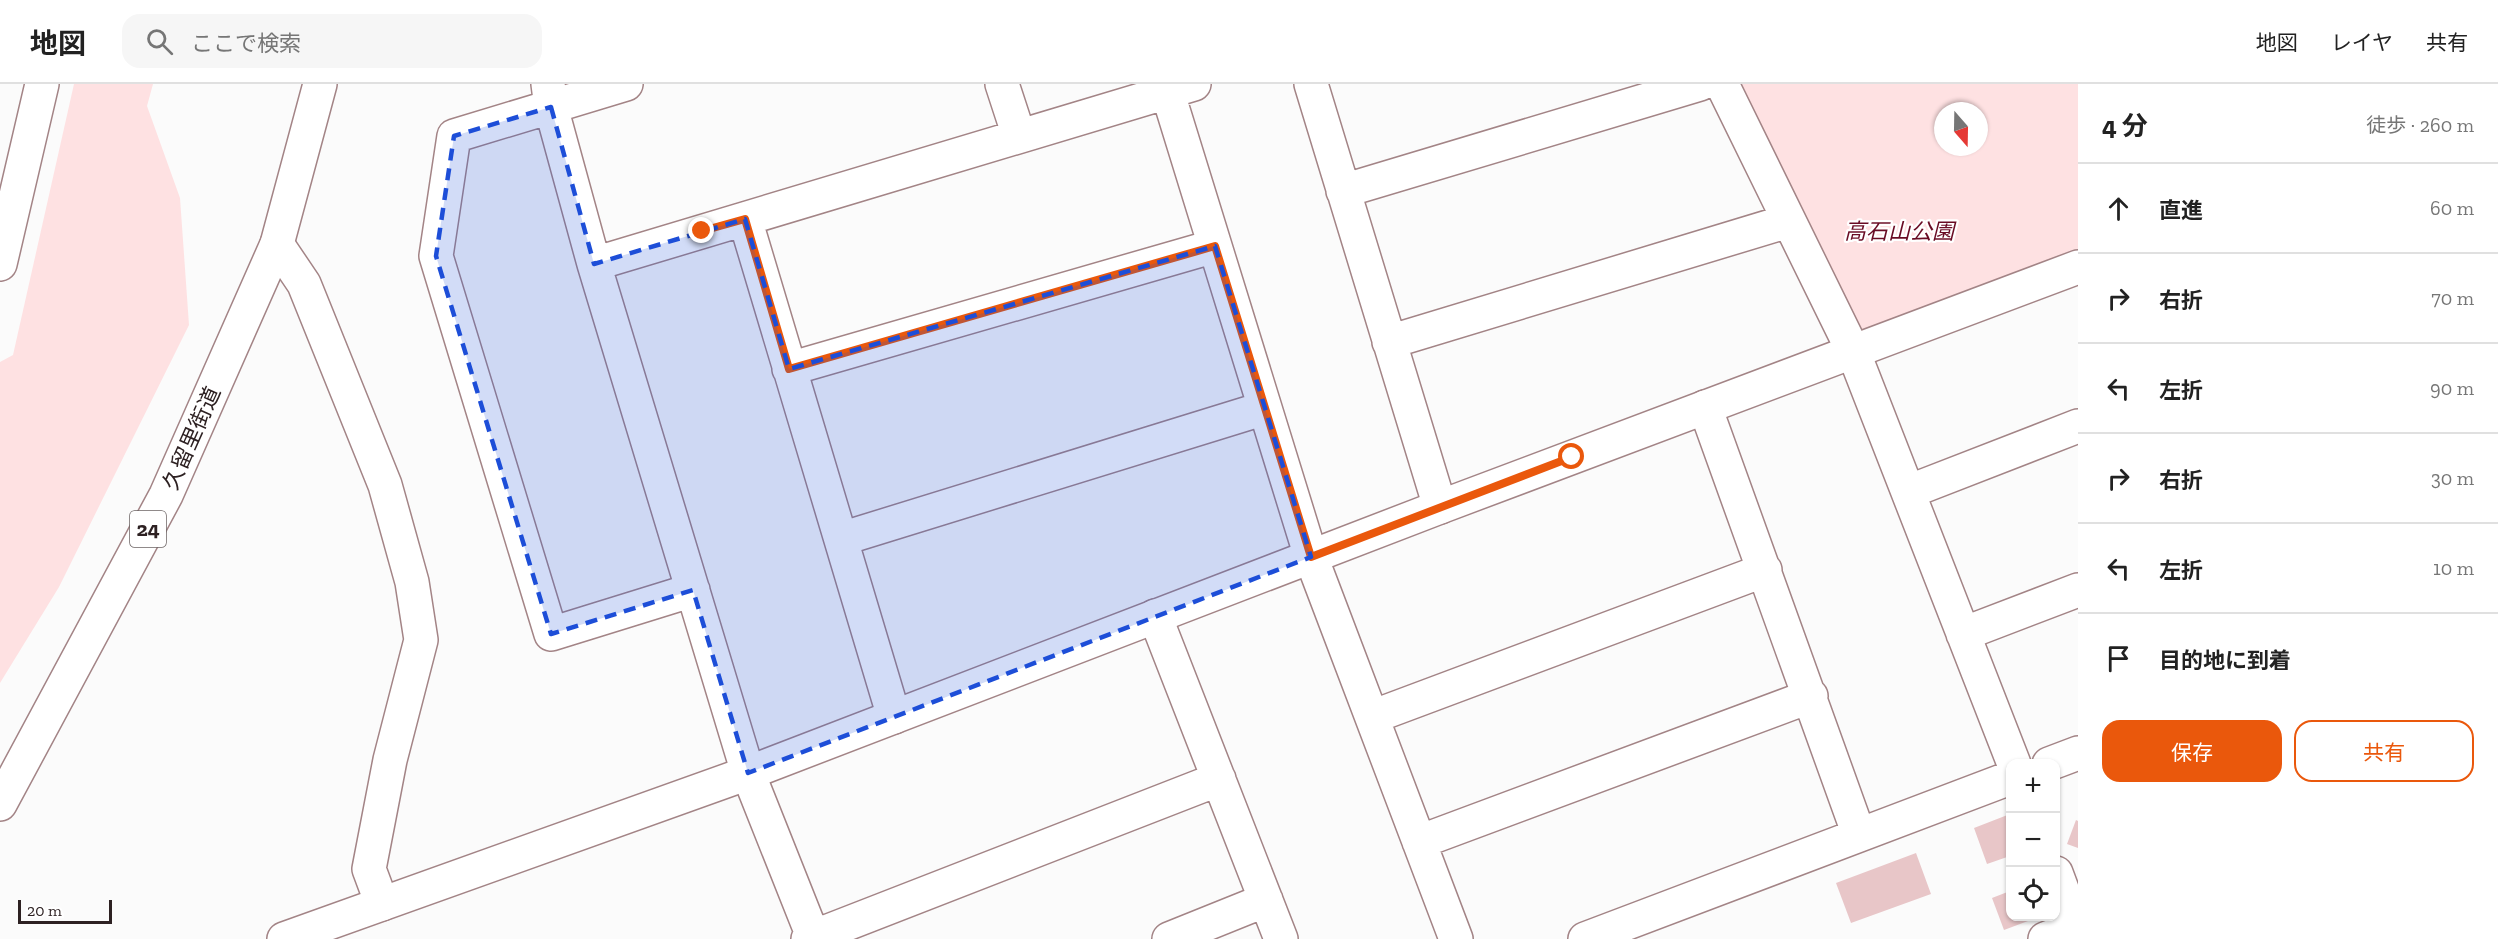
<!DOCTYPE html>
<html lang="ja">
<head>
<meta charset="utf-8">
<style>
	:root { --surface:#fff; --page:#f6f6f6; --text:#222; --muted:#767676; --line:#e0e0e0; --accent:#ea580c }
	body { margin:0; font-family:"Zilla Slab","Noto Sans JP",serif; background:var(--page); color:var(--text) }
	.controls { position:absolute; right:18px; bottom:18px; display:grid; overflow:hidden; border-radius:12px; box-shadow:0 2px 4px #0004 }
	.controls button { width:54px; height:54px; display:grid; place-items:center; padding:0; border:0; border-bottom:2px solid var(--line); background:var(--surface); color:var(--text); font:30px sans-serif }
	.compass { position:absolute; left:1934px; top:18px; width:54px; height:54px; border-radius:50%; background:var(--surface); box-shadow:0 2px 4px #0004; rotate:160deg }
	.scale { position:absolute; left:18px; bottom:15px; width:94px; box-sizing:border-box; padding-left:6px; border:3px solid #2d2122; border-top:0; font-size:16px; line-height:21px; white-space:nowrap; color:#2d2122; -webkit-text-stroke:4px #fff; paint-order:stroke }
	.stop { position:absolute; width:18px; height:18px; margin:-14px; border:4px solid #ea580c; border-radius:50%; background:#fff }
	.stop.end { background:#ea580c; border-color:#fff; box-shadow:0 2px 6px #0008 }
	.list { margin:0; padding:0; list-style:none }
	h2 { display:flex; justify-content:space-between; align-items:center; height:78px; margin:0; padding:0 24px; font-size:26px }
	h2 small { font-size:20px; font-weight:400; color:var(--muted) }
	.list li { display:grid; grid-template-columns:39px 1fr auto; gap:18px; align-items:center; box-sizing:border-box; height:90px; padding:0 24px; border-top:2px solid var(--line) }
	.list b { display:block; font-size:22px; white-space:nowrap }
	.list em { font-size:20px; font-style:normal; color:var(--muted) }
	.actions { display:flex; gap:12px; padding:18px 24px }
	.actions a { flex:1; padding:14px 0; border:2px solid var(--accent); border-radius:18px; text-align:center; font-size:21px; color:var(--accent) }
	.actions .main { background:var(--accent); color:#fff }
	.icon { flex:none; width:33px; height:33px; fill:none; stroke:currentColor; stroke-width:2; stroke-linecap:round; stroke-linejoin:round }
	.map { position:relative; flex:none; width:2078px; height:855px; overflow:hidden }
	header { display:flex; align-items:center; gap:36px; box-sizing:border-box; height:84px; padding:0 30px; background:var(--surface); border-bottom:2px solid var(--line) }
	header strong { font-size:28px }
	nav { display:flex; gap:33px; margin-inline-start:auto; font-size:21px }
	.search { width:420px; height:54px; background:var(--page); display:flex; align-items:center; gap:15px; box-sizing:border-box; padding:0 21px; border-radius:18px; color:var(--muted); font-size:22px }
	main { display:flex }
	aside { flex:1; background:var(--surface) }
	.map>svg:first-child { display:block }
	.green { fill:#fee1e2; fill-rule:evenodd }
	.building { fill:#e8c6c8 }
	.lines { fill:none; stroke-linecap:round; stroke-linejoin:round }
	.street-casing { stroke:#a38486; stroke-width:36 }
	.secondary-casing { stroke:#a38486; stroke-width:36 }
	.primary-casing { stroke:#a38486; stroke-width:36 }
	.street { stroke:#fff; stroke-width:33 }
	.secondary { stroke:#fff; stroke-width:33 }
	.primary { stroke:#fff; stroke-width:33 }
	.route { stroke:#ea580c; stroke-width:8 }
	.marked { fill:#1d4ed8; fill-opacity:0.2; stroke:#1d4ed8; stroke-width:4.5; stroke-dasharray:12 8; stroke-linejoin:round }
	.labels { text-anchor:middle; stroke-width:4.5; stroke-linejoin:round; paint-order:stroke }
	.shield { fill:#fff; stroke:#6c6464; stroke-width:1.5 }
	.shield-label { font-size:21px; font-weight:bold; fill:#2d2122 }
	.park-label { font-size:22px; font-style:italic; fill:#690b24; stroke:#fff }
	.street-label { font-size:22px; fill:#2d2122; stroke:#fff }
</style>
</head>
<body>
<header>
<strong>地図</strong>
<div class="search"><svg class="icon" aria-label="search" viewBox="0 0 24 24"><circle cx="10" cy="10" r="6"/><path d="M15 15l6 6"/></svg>ここで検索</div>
<nav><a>地図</a><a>レイヤ</a><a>共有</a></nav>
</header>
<main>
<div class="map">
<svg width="2078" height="855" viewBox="0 0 2078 855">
	<rect width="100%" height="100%" fill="#fbfbfb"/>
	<path class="green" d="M74 0H153L147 22 180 114 189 241 59 503 0 599V278L13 271Z
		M1722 0H2078V183L1853 267ZM1943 27H1979V63H1943Z"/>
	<path class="building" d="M2010 730V772L1987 780 1974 744Z
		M2076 736 2078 737V764L2067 760Z
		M1916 769 1931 810 1851 839 1836 799Z
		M2010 807V832L2039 833 2004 846 1992 814Z"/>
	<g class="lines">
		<defs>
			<path id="street" d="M548 0 551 23 594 180 748 689 814 855
				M626 0 454 52 436 172 551 550 693 506
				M1002 0 1019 52
				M1165 0 1311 473 1456 855
				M1311 0 1440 423
				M1722 0 1853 267 2014 680
				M1343 107 1700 0
				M745 135 894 633
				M277 160 304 200 385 401 412 498 421 556 390 676 369 785 382 820
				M0 180 42 0
				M594 180 1194 0
				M1389 258 1788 137
				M789 285 1215 162
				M1705 323 1859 751
				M1908 408 2078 342
				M841 455 1265 324
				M1155 532 1281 855
				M1963 550 2078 506
				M1372 633 1765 486
				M2049 680 2078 669
				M1419 758 1811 612
				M2056 789 2078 848
				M808 855 1219 695
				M1169 855 1266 816
				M1585 855 2010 694
				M2045 855 2076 843"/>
			<path id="secondary" d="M284 855 748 689 1440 423 2078 183"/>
			<path id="primary" d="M0 720 166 411 277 160 320 0"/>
		</defs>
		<use href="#street" class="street-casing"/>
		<use href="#secondary" class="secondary-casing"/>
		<use href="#primary" class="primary-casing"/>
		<use href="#street" class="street"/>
		<use href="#secondary" class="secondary"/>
		<use href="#primary" class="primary"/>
	</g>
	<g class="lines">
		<path class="route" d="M702 147 745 135 789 285 1215 162 1311 473 1572 373"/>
	</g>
	<path class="marked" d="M551 23 594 180 745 135 789 285 1215 162 1311 473 748 689 693 506 551 550 436 172 454 52Z"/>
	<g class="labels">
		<rect class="shield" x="130" y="427" width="36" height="36" rx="4.5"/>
		<g class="shield-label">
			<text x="148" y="452">24</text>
		</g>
		<g class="park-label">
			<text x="1899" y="155">高石山公園</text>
		</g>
		<g class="street-label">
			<text transform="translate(191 354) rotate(-66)" y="8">久留里街道</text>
		</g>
	</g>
</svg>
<div class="controls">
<button>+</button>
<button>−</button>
<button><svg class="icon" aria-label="locate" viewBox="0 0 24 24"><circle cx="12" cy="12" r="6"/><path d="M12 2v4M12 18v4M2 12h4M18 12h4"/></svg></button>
</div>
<svg class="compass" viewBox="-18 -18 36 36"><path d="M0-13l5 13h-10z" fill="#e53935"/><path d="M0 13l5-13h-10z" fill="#767676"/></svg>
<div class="scale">20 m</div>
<div class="stop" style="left:1572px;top:373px"></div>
<div class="stop end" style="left:702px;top:147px"></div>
</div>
<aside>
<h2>4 分<small>徒歩 · 260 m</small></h2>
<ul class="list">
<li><svg class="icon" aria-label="ahead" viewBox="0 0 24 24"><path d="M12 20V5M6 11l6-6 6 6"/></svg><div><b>直進</b></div><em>60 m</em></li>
<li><svg class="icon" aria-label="right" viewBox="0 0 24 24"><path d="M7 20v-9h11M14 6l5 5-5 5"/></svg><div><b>右折</b></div><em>70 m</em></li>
<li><svg class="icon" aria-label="left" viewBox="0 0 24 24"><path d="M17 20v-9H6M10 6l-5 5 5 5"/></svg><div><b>左折</b></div><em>90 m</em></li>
<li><svg class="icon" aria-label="right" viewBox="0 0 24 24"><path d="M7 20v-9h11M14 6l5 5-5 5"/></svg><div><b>右折</b></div><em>30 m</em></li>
<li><svg class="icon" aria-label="left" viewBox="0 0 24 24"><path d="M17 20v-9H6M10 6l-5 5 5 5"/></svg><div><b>左折</b></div><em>10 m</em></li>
<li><svg class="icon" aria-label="arrive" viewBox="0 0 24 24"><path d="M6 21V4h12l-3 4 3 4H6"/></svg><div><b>目的地に到着</b></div></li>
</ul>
<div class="actions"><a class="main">保存</a><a>共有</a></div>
</aside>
</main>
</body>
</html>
